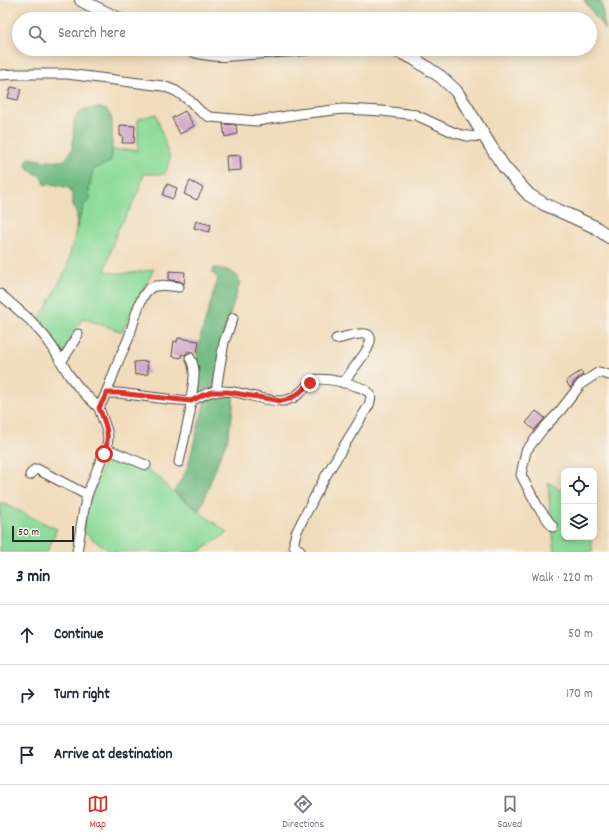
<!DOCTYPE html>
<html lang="en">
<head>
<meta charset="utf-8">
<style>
	:root { --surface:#fff; --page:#f6f6f7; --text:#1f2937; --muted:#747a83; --line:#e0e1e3; --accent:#d93025 }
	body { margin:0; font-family:Dekko,sans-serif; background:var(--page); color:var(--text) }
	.controls { position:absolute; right:12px; bottom:12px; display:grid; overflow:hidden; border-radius:8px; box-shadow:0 2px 10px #0003 }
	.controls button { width:36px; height:36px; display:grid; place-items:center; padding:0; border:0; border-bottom:1px solid var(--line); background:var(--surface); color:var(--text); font:20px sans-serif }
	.scale { position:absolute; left:12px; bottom:10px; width:62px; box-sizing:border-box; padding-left:4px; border:2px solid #2b2b2b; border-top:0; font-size:11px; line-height:14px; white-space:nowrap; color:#2b2b2b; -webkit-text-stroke:3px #f7f3e8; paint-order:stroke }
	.stop { position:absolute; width:12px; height:12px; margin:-9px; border:3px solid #d93025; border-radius:50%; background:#fff }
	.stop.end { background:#d93025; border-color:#fff; box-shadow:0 1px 4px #0008 }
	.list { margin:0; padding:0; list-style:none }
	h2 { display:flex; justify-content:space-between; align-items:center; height:52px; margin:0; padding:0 16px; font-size:17px }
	h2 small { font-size:13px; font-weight:400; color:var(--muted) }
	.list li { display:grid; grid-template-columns:26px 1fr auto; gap:12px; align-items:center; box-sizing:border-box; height:60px; padding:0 16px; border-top:1px solid var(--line) }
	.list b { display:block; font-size:15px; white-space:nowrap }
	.list em { font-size:13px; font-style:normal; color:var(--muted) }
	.icon { flex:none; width:22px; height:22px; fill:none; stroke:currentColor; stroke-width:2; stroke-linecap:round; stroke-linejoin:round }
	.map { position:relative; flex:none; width:609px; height:552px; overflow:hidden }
	.search { position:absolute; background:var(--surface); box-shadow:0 2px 10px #0003; left:12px; right:12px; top:12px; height:44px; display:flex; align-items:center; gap:10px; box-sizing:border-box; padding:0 14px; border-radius:22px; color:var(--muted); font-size:15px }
	.sheet { height:232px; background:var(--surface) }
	nav { display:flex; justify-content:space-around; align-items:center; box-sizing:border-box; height:56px; border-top:1px solid var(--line); background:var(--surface); font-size:11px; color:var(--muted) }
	nav a { display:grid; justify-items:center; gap:2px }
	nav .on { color:var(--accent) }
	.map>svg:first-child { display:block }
	.green { fill:#8ddc9b; stroke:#5c8463 }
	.forest { fill:#72bc83; stroke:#4e7457 }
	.building { fill:#d3a8cb }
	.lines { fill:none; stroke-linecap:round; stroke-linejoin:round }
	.minor-casing { stroke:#494641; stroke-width:11 }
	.tertiary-casing { stroke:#494641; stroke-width:14 }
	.minor { stroke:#fff; stroke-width:9 }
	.tertiary { stroke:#fff; stroke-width:12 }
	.route { stroke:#d93025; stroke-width:5 }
</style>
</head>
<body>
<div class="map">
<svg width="609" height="552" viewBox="0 0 609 552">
	<rect width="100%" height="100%" fill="#f7f3e8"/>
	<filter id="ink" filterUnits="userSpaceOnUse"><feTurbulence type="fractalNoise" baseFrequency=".025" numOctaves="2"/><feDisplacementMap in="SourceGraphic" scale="8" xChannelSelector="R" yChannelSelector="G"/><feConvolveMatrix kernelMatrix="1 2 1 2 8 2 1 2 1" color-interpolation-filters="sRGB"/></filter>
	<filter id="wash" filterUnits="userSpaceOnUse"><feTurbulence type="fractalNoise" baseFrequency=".012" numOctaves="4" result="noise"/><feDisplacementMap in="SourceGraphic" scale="16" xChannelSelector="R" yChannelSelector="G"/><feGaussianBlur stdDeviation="0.9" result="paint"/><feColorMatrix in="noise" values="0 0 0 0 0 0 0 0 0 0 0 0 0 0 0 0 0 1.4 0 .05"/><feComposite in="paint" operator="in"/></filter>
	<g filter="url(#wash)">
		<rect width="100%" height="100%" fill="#f1dcbc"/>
		<path class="green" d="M156 114 170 159 165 174H144L139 190 130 209 118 229 112 246 105 271C117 276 141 272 154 269L122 332 82 318 73 337 61 357 37 323 47 306 66 270 76 230 84 204 90 200 89 188 93 170 110 162 112 155V150H138V119Z
			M109 452 150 472 160 478 168 488 228 533 198 552H112L94 540 83 531 88 506 103 465Z
			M548 482 564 492V537H590L593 552H555L551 521Z
			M0 502 57 529 47 552H0Z"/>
		<path class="forest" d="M584 0H601L605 30Z
			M99 108 107 110 112 119V155L110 162 93 170 89 188 90 200 84 205 76 230 77 214 73 206V198L70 189 65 187 52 184 48 185H45L42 178 37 174 30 171 26 166 27 162 29 158C41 160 53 163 65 160 68 156 71 152 72 148 76 136 68 113 86 109 90 108 95 109 99 108Z
			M215 268C225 269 237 271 240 282L225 330 215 385 211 389 194 397 196 364 201 335 218 278 212 273 213 269Z
			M212 395H232C236 402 229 433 227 441 223 450 219 458 216 467 210 482 206 497 199 511L174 491 180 482 187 469 206 397Z"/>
		<g id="blocks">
			<path class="building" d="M11 87 21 89 18 100 8 98Z
				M185 111 194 126 180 134 172 118Z
				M223 124 236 125 237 134 225 137Z
				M120 125 135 126 134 143H122L123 136H120Z
				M240 155 241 170 227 171 226 156Z
				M190 181 203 188 197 200 184 194Z
				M167 184 177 188 173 199 163 195Z
				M196 221 211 225 209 232 194 228Z
				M169 271 185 272 184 284 180 281 169 280Z
				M178 338 199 341 197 353 188 351 185 355 182 354 181 358 172 356 174 341 177 342Z
				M147 361 148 374 135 375 134 362Z
				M581 371 583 375 576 380 570 388 566 381Z
				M536 411 545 418 534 430 526 423Z"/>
		</g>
	</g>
	<g filter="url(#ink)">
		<use href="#blocks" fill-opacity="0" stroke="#494641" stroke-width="1"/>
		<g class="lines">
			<defs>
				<path id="minor" d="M0 75 18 74H67L163 86 176 91 190 101 201 112 210 117 257 121 299 114 343 109 382 111 416 115 455 133 467 136 485 137
					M0 294 30 320 46 338 53 348 69 375 80 389 99 408 107 431 108 438 107 445 87 495 84 509 77 552
					M336 339C351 336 383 323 365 353L343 383
					M190 358C198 371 192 386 191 401 198 398 204 394 211 392 235 387 258 401 281 401 289 401 297 396 303 390 306 387 309 382 314 380 323 377 365 385 370 394 372 397 370 401 369 405L325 477 303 519 296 533 294 541V546L300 550
					M61 362 69 350 78 334
					M216 392 218 377 224 342 233 318
					M107 393H118L167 399 191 401 190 413 179 462
					M99 408C107 393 112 378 118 362 121 353 127 344 130 334 134 322 139 297 149 289 156 283 170 286 179 287
					M107 449 146 465
					M30 475 34 470 37 469 87 495
					M553 527 538 507 521 475 526 451 543 429 560 411 581 384 599 372 609 375"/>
				<path id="tertiary" d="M81 0 88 4 119 19
					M188 49C200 53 211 55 224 55L306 49
					M393 49 413 58 441 77 456 91 466 106 491 147 504 167 529 195 544 204 595 227 609 237"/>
			</defs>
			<use href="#minor" class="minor-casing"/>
			<use href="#tertiary" class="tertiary-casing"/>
			<use href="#minor" class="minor"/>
			<use href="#tertiary" class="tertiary"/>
		</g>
	</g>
	<g class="lines" filter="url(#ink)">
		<path class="route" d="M104 454C111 437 106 424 99 408L107 393H118L191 401 203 395 212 392H228L281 401C294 399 301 391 310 383"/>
	</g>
</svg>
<div class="controls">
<button><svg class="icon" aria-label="locate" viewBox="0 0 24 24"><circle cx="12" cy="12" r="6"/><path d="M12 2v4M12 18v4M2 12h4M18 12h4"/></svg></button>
<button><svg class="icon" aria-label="layers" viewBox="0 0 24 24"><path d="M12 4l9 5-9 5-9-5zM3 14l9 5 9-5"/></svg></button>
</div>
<div class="scale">50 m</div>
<div class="stop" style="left:104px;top:454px"></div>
<div class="stop end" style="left:310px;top:383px"></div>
<div class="search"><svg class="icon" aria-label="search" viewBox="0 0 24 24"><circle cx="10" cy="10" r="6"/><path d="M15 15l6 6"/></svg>Search here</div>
</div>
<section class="sheet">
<h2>3 min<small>Walk · 220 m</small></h2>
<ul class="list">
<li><svg class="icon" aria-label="ahead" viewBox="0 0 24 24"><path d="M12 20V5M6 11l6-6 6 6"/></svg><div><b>Continue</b></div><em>50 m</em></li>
<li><svg class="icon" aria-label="right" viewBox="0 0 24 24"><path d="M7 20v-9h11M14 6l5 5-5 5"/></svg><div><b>Turn right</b></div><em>170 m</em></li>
<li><svg class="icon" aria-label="arrive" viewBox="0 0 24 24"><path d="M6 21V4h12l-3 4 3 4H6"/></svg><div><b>Arrive at destination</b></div></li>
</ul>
</section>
<nav>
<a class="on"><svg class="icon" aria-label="map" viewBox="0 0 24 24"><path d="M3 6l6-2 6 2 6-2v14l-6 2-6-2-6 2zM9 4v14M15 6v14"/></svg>Map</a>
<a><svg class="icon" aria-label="directions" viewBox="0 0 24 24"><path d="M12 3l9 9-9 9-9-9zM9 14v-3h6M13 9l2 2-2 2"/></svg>Directions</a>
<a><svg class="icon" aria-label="saved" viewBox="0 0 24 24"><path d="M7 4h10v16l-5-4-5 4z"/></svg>Saved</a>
</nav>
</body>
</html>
